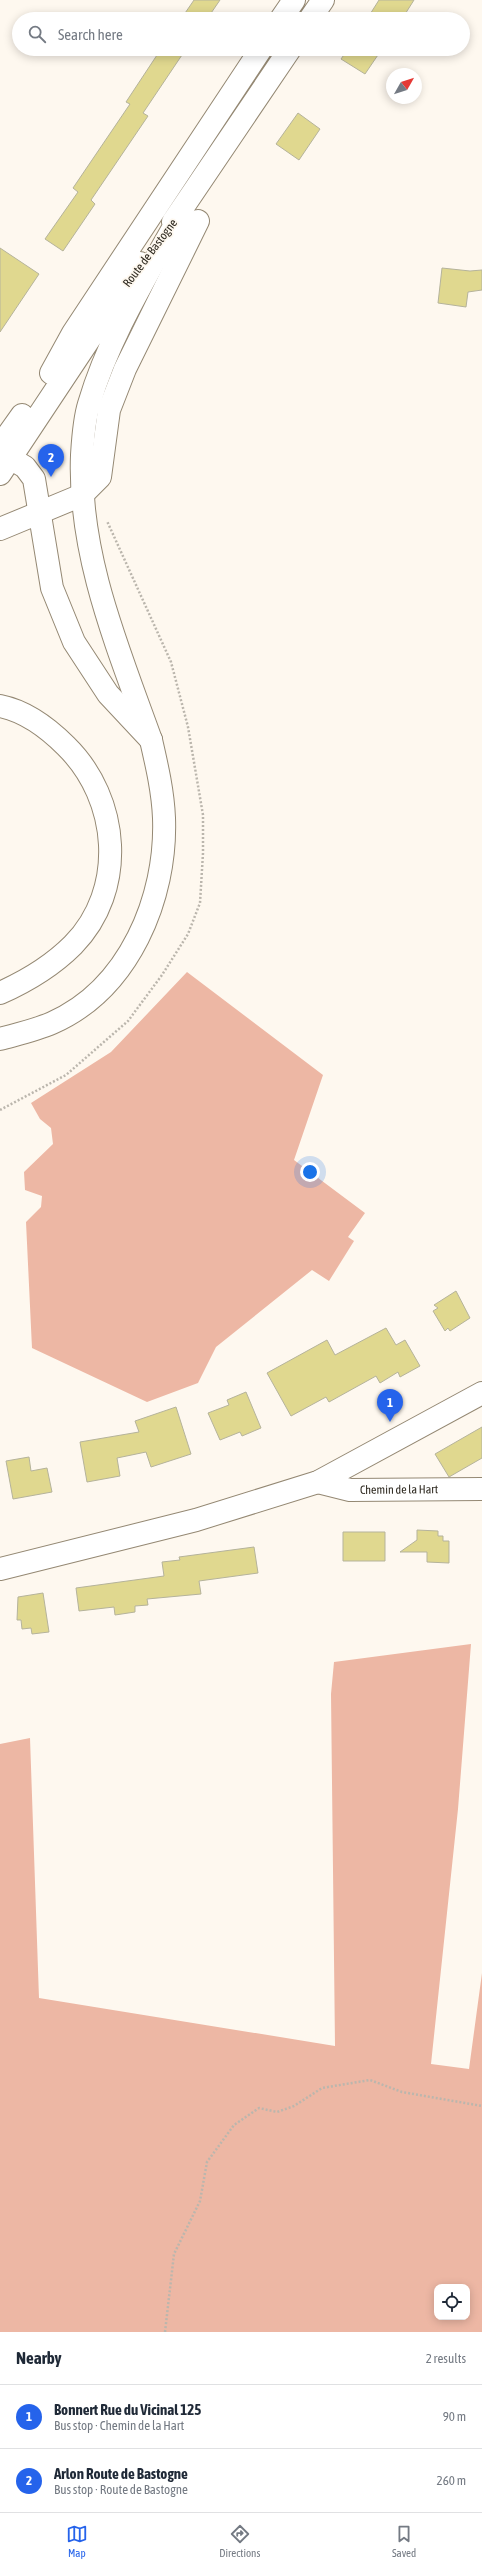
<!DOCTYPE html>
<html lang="en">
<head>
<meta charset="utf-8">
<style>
	:root { --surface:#fff; --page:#f2f2f3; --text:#1f2937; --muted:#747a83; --line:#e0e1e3; --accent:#2563eb }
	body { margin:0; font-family:"Asap Condensed",sans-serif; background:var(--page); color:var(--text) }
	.controls { position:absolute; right:12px; bottom:12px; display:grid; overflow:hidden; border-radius:8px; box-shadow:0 2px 10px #0003 }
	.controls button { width:36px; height:36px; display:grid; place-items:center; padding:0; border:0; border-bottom:1px solid var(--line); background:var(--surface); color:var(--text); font:20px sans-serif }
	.compass { position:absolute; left:386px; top:68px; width:36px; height:36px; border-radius:50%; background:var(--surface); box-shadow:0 2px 10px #0003; rotate:51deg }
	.you { position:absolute; left:310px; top:1172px; width:14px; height:14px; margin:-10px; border:3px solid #fff; border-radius:50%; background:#1a73e8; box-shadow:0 0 0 6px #1a73e833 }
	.badge { display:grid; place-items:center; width:26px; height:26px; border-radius:50%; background:var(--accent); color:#fff; font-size:13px; font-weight:700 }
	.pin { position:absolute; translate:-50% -33px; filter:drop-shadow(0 1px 2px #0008) }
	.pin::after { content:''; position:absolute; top:21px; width:14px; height:12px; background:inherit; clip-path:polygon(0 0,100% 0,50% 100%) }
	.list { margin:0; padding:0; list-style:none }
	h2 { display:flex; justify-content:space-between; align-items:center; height:52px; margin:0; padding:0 16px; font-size:17px }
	h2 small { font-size:13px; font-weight:400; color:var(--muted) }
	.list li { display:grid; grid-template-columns:26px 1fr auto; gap:12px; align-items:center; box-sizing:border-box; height:64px; padding:0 16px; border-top:1px solid var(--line) }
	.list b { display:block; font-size:15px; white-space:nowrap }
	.list p { margin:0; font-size:13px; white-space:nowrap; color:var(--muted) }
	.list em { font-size:13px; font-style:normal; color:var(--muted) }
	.icon { flex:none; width:22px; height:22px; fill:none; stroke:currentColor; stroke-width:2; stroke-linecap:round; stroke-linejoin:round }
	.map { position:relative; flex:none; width:482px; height:2332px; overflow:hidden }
	.search { position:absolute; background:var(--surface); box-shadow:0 2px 10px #0003; left:12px; right:12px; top:12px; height:44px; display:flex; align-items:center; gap:10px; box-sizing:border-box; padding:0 14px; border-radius:22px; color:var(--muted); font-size:15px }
	.sheet { height:180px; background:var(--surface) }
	nav { display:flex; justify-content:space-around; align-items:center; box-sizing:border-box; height:56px; border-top:1px solid var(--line); background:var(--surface); font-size:11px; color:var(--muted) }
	nav a { display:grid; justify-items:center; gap:2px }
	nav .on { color:var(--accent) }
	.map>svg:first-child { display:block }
	.green { fill:#edb7a4; fill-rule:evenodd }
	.building { fill:#e0d88f; stroke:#b5b39b }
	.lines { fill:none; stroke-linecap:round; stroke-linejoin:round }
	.minor-casing { stroke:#948873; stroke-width:24 }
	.major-casing { stroke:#948873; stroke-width:24 }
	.highway-casing { stroke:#948873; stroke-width:24 }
	.path { stroke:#bbb6ad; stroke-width:2.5; stroke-dasharray:2 2; stroke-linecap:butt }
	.minor { stroke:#fff; stroke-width:22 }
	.major { stroke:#fff; stroke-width:22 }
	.highway { stroke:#fff; stroke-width:22 }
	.labels { text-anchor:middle; stroke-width:3.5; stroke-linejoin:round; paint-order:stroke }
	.street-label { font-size:12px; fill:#2f2a21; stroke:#fef8ef }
</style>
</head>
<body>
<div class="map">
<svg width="482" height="2332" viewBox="0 0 482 2332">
	<rect width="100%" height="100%" fill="#fef8ef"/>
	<path class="green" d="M187 972 323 1075 294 1160 365 1213 348 1237 354 1241 329 1281 312 1270 216 1347 198 1383 147 1402 32 1348 26 1222 41 1207 42 1196 25 1190 24 1172 53 1144 51 1128 40 1119 31 1103 111 1052Z
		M471 1644 458 1809 431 2064 469 2069 482 1973V2332H0V1744L30 1738 39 1998 335 2046 331 1694 334 1662ZM437 2287H467V2317H437Z"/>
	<path class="building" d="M194 0H220L207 19H181Z
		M379 0H414L402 19H367Z
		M161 49H186L143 113 148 116 91 200 95 204 63 251 45 239 78 192 73 188 130 104 126 102Z
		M348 49H382L365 74 341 59Z
		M298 113 320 129 299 160 276 144Z
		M0 248 39 274 0 332Z
		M442 268 470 271 482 270V290L468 292 466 307 438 303Z
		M456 1291 470 1318 450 1331 448 1328 445 1331 433 1311 438 1308 434 1305Z
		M386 1328 396 1345 405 1340 420 1366 400 1377 398 1372 380 1383 376 1376 329 1402 326 1397 291 1416 267 1373 327 1340 335 1355Z
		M246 1392 261 1428 242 1436 240 1432 220 1440 208 1413 229 1405 227 1400Z
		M176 1407 191 1454 151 1467 146 1452 117 1458 120 1476 87 1482 80 1442 139 1432 135 1421Z
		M482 1427V1458L449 1477 435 1454Z
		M29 1457 31 1471 47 1468 52 1492 13 1499 6 1461Z
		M417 1530 438 1531V1536H443V1541H449V1563L427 1562V1552H400L417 1540Z
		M343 1532H385V1561H343Z
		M254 1547 258 1573 199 1581 201 1594 147 1599 148 1605 135 1606V1612L115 1615 114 1607 79 1611 76 1588 164 1576 162 1562 180 1560 179 1557Z
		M43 1593 49 1632 32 1634 31 1628 22 1629 21 1620H17L18 1597Z"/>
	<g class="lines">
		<defs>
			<g id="minor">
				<path d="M0 452 25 467 34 479 52 588 74 642 108 694 151 740"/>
				<path d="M0 529 82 495 100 477 109 410 125 369 198 221"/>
				<path id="s1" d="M318 1482 350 1490 482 1489"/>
				<path d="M0 1569 196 1520 318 1482 482 1393"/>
			</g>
			<path id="major" d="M281 19 294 0
				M310 19 323 0
				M173 222 290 49
				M51 373 73 333 261 49
				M0 446 22 415
				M0 474 140 263
				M151 740C118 648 78 555 82 455 83 439 84 420 89 404 109 336 148 274 182 212"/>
			<path id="highway" d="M0 706C25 711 49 729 66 746 120 799 127 890 73 945 51 967 27 981 0 993
				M0 1039C18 1034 36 1030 52 1023 129 989 167 898 164 818 163 792 157 766 151 740"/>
		</defs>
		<use href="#minor" class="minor-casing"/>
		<use href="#major" class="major-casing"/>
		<use href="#highway" class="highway-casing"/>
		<path class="path" d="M0 1110 66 1075 128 1021 162 975 188 934 200 903 203 853V815L188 727 171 662 107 521
			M165 2332 174 2254 200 2201 207 2162 234 2125 259 2108 277 2112 294 2106 322 2088 370 2080 402 2092 482 2106"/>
		<use href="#minor" class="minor"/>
		<use href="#major" class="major"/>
		<use href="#highway" class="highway"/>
	</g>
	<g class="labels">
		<g class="street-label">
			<text transform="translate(150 253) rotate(-53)" y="4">Route de Bastogne</text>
			<text dy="4" stroke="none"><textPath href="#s1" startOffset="82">Chemin de la Hart</textPath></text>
		</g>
	</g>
</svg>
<div class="controls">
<button><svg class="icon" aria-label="locate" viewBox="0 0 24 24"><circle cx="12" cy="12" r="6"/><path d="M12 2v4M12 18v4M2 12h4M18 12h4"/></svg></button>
</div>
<svg class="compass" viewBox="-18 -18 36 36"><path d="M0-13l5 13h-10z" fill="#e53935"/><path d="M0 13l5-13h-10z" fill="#747a83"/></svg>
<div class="you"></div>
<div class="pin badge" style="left:390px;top:1422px">1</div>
<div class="pin badge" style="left:51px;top:477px">2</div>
<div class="search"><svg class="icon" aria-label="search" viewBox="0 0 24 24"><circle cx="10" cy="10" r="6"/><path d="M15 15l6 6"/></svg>Search here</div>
</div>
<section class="sheet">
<h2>Nearby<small>2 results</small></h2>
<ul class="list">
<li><span class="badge">1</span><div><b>Bonnert Rue du Vicinal 125</b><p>Bus stop · Chemin de la Hart</p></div><em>90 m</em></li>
<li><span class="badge">2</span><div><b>Arlon Route de Bastogne</b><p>Bus stop · Route de Bastogne</p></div><em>260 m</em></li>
</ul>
</section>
<nav>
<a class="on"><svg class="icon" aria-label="map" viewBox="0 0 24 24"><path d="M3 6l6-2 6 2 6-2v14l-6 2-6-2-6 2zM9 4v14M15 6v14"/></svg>Map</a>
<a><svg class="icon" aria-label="directions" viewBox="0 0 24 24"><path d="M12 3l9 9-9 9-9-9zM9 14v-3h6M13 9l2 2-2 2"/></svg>Directions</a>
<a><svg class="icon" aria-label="saved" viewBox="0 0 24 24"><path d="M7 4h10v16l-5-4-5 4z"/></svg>Saved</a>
</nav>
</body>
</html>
